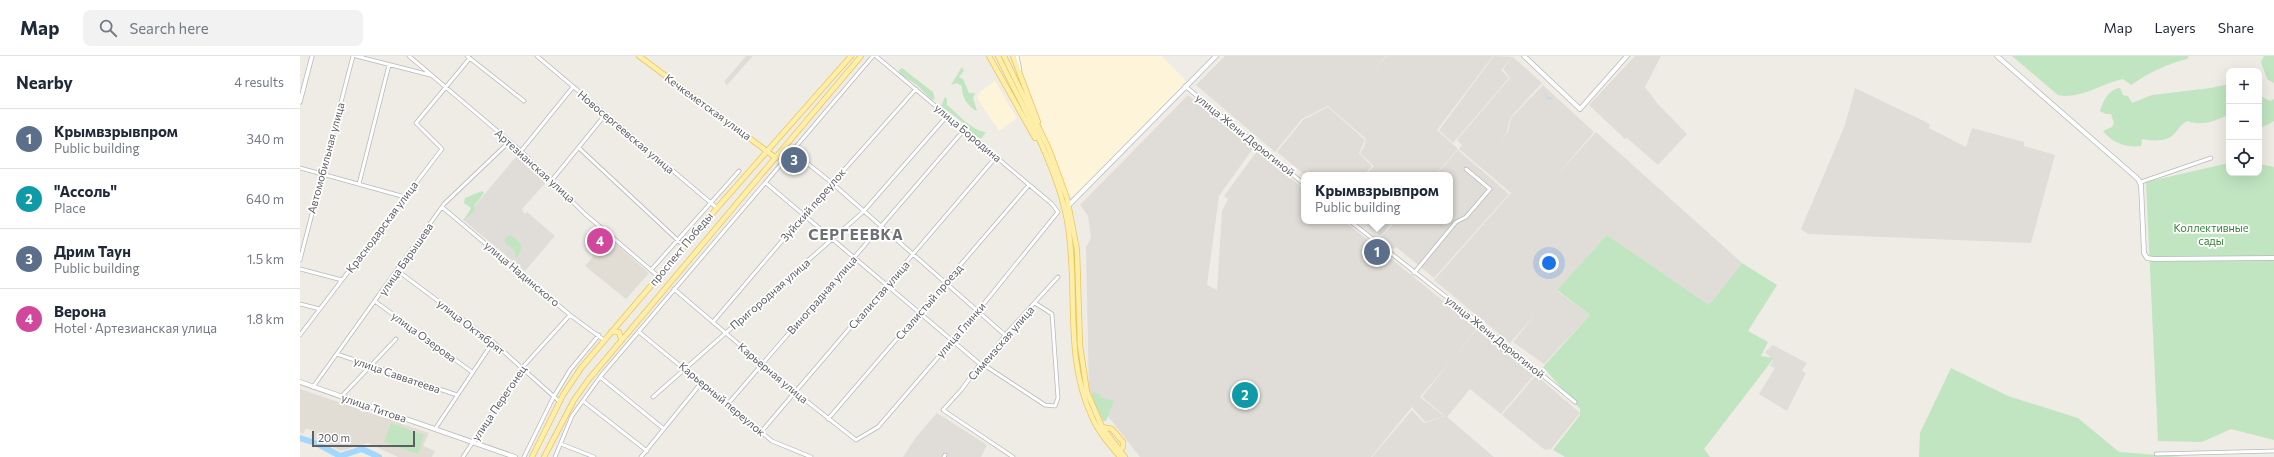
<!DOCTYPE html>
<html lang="en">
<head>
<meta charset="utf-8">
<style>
	:root { --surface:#fff; --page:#f2f2f3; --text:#1f2937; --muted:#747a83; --line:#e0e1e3; --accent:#e53f33 }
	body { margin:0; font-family:Commissioner,sans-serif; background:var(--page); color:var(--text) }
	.controls { position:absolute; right:12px; top:12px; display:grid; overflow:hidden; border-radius:8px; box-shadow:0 4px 16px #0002 }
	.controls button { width:36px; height:36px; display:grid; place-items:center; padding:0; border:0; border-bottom:1px solid var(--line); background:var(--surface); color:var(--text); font:20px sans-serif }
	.scale { position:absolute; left:12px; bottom:10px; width:103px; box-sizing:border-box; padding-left:4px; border:2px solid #5c5f64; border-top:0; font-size:11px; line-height:14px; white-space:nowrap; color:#5c5f64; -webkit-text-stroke:3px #fff; paint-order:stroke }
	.you { position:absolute; left:1249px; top:207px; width:14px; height:14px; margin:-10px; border:3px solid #fff; border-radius:50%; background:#1a73e8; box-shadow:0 0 0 6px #1a73e833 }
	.badge { display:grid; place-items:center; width:26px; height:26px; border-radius:50%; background:var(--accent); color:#fff; font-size:13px; font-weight:700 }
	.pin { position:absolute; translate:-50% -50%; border:2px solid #fff; box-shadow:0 1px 4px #0006 }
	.popup { position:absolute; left:1001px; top:116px; width:152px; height:52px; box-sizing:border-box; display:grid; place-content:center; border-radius:8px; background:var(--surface); filter:drop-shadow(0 1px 3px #0005); font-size:13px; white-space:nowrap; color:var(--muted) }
	.popup b { font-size:15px; color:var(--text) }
	.popup::after { content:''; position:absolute; left:50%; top:100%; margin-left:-8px; border:8px solid transparent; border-top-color:var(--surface) }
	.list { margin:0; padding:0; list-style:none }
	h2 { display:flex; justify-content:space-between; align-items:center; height:52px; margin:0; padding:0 16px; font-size:17px }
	h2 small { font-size:13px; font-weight:400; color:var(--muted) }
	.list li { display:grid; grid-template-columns:26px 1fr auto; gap:12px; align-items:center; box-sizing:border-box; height:60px; padding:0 16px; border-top:1px solid var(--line) }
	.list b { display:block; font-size:15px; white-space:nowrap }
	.list p { margin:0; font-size:13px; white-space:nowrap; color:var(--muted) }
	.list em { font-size:13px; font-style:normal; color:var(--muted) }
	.icon { flex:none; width:22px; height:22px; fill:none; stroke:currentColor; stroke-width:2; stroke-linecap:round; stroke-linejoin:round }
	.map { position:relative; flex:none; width:1974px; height:401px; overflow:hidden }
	header { display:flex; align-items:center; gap:24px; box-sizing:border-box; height:56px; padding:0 20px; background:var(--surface); border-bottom:1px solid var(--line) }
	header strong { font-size:19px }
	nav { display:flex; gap:22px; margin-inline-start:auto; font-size:14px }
	.search { width:280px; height:36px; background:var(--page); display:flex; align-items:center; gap:10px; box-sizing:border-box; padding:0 14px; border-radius:8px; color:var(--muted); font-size:15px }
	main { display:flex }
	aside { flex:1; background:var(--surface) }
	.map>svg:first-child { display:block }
	.commercial { fill:#fdf4da }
	.industrial { fill:#e0ddd8 }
	.education { fill:#e1ddd5 }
	.green { fill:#c1e5c1 }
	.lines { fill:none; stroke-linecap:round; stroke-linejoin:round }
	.stream { stroke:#a5d7fd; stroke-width:1 }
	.river { stroke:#a5d7fd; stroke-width:6 }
	.minor-casing { stroke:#b6b9bd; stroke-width:4.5 }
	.tertiary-casing { stroke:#b6b9bd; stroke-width:5 }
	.secondary-casing { stroke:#b7babf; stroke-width:5.5 }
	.primary-casing { stroke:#eec45d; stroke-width:6 }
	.minor { stroke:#fff; stroke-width:3 }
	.tertiary { stroke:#fff; stroke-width:3.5 }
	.secondary { stroke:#fff; stroke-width:4 }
	.primary { stroke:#fdefaa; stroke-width:4.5 }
	.labels { text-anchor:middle; stroke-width:3.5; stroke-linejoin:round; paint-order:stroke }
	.street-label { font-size:11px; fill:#5c5f64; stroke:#fff }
	.park-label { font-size:11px; fill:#368139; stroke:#fff }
	.district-label { font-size:15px; font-weight:bold; letter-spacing:1px; fill:#6d7176; stroke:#fff }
</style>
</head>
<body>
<header>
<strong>Map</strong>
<div class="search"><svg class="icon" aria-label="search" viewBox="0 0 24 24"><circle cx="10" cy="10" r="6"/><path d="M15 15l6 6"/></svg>Search here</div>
<nav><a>Map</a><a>Layers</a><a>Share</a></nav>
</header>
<main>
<aside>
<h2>Nearby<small>4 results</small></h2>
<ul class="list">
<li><span class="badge" style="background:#5c6f8a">1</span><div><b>Крымвзрывпром</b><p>Public building</p></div><em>340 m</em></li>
<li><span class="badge" style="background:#0f9aa8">2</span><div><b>&quot;Ассоль&quot;</b><p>Place</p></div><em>640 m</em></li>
<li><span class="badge" style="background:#5c6f8a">3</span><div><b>Дрим Таун</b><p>Public building</p></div><em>1.5 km</em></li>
<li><span class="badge" style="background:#d1479c">4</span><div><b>Верона</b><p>Hotel · Артезианская улица</p></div><em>1.8 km</em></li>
</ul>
</aside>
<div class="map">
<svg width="1974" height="401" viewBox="0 0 1974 401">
	<rect width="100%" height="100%" fill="#eeece4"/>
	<path class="commercial" d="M715 0H862L887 26 775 140 771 141 768 139Z
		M695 25 717 62 699 75 677 42 680 36Z"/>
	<path class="industrial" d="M446 0H453L427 29 424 26Z
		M925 0H1086L1074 14 1123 61 1074 14 1087 0H1193L1137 74 1158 93 1135 119H1066L1074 110 1060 97 1064 91 1066 83 1028 50 1002 63 975 96 896 29Z
		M1194 0 1213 1 1201 14 1209 22 1153 87 1139 74Z
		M1335 0H1361L1345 31 1357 47 1387 78 1358 109 1327 82 1325 83 1289 49Z
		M1213 1 1242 27 1210 62 1207 76 1202 82 1208 76 1211 62 1243 29 1294 76 1256 120 1296 76 1442 207 1409 249 1307 179 1257 235 1290 259 1244 308 1213 286 1235 259 1210 287 1134 224 1211 137 1159 93 1162 89 1157 84 1210 22 1203 13Z
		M1555 32 1630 68 1629 72 1666 91 1672 72 1724 86V90L1755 99 1731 187 1508 178 1501 173 1545 69Z
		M888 39 954 91 919 140 907 229 917 234 922 155 928 143 924 140 957 95 1004 133V165H1044L1177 272 1155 300 1177 273 1234 319 1201 358 1170 333 1147 361 1194 401H1072L1112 354 1124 367 1145 360 1122 341 1150 306 1120 341 1144 360 1125 366 1112 351 1071 401H840L789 336 786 191 791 182 788 160 780 149Z
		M1028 51 1065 84 1059 97 1072 110 1064 119H1005L977 96 1003 64Z
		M1158 94 1209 138 1134 222 1096 191 1092 193 1080 182 1096 165H1150V119H1136Z
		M219 97 248 124 222 153 223 156 225 158 227 156 255 180 225 215 163 164Z
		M1063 165H1094L1081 180Z
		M1473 289 1507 307 1502 315 1506 317 1487 355 1459 338 1475 312 1470 310 1473 304 1465 296Z
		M1236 319 1280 357 1251 393 1245 394 1202 359Z
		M637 357 687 389 681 401H603L616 381Z"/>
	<path class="education" d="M309 182 349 217 326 243 285 210Z
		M0 333 129 377 123 390 135 395 132 401H98L68 387 41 395 11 381 13 375 6 372 3 378 0 376Z"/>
	<path class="green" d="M1712 0H1889L1887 3C1867 8 1848 17 1831 29L1823 23C1802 27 1780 44 1758 39Z
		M1964 0H1974V27L1967 23 1961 6Z
		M662 11 664 15 659 21 663 23 669 37H675L673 42 677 55C668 51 661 40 662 30L657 27 651 29Z
		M602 12 633 36 635 43 632 44 617 29 600 18 599 14Z
		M1929 28V64L1926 60C1912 66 1902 70 1887 65 1880 69 1879 73 1874 78 1867 86 1852 85 1842 83L1841 90C1827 92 1812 87 1803 75L1812 71 1814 67 1811 58H1806L1800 55C1803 45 1809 33 1820 32L1823 39 1828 40 1832 47 1852 39 1911 32Z
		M1959 39 1970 45 1974 43V65L1959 73Z
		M645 41 647 43V49C658 58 672 75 686 76L681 83 667 74 665 68 641 50Z
		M1929 107V117H1959V108L1974 111V384L1931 373 1902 386 1858 385 1846 126Z
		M182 135 184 137 174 150 175 155 164 164 171 152 164 147 165 142Z
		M209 179 214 181 222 190 218 201 215 200V195L205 187V183Z
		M1307 179 1409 249 1442 207 1477 229 1448 275 1468 286 1461 300 1474 302 1404 393 1410 401H1265L1253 394 1280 359V353L1243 311 1290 259 1257 234Z
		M1651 312 1708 340 1778 362 1819 396 1883 401H1619L1620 377Z
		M794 336 801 339 800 341 814 345 806 365H803L791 340Z
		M91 367 124 379 118 398 84 386Z"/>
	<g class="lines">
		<path class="stream" d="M1245 38 1246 39
			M1247 41 1248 43 1252 42"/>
		<path class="river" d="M0 382 16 387 40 400 62 393 79 401"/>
		<defs>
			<path id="minor" d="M56 0 130 19
				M109 0 221 95 285 158 359 221
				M167 0 224 45
				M237 0 417 152
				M717 0 720 14
				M885 30 1004 128
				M279 92 384 190
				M221 95 273 31
				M492 95 532 127 705 279
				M0 112 105 141
				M252 124 305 59
				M1841 126 1911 102
				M466 127 680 308
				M59 128 89 9
				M142 151 270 259 304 284
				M1050 165 1173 262 1275 346
				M0 204 53 0
				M0 213 42 224
				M351 214 439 115
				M98 215 193 286 260 346
				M1114 217 1156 166 1166 161 1190 133 1166 113
				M374 233 495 336 556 384 578 371 678 255 758 156 752 148 576 0
				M76 246 172 316
				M0 248 20 253
				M413 266 504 159 616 33
				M339 276 472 385 511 401
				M0 279 142 93 116 67 170 2
				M37 298 157 339
				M684 309 745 349 755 350 758 342 752 258 735 247
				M300 321 364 373
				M13 331 144 148 209 86
				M41 341 96 283
				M353 341 563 156 647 60
				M283 345 347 395
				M427 349 664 74
				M528 363 729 129
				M135 373 193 286
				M461 376 696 101
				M261 388 294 401
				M1856 398 1974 395
				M163 401 221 313 270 259
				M224 401 253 342 270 314 299 279
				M255 401 272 360 300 321 573 0
				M341 401 402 326
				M644 401 645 399
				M713 401 643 354 662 333 680 308 684 309 705 279 758 221"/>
			<path id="tertiary" d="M0 46 12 0"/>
			<path id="secondary" d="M1224 0 1280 53 1327 0
				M1697 0 1838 123 1841 129 1844 197 1847 202 1854 203 1974 202
				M769 149 916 0
				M0 326 215 401"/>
			<path id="primary" d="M339 0 476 102
				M689 0 735 82
				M698 0C723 52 756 107 767 164 779 229 763 300 792 361 798 376 810 389 820 401
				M704 0 749 93 767 142 777 194 780 289 787 336 802 371 825 401
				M713 0 738 66
				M311 276H319L321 283
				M802 371 812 373 823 386V391L818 396
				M232 401 263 339 281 312 417 152 551 0
				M244 401 274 344 289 323 561 0"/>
		</defs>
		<use href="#minor" class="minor-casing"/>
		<use href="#tertiary" class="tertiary-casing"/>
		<use href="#secondary" class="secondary-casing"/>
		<use href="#primary" class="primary-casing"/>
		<use href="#minor" class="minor"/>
		<use href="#tertiary" class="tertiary"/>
		<use href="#secondary" class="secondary"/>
		<use href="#primary" class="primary"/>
	</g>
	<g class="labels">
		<g class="street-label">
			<text transform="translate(408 51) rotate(36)" y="4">Кечкеметская улица</text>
			<text transform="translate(326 76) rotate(40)" y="4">Новосергеевская улица</text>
			<text transform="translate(668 77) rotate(40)" y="4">улица Бородина</text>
			<text transform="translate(945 79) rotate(39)" y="4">улица Жени Дерюгиной</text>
			<text transform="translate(26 102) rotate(-75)" y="4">Автомобильная улица</text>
			<text transform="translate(235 110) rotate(42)" y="4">Артезианская улица</text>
			<text transform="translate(513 149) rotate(-49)" y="4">Зуйский переулок</text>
			<text transform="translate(82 171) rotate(-53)" y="4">Краснодарская улица</text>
			<text transform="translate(381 193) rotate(-50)" y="4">проспект Победы</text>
			<text transform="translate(106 203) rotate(-55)" y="4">улица Барышева</text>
			<text transform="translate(222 218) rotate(40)" y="4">улица Надинского</text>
			<text transform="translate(470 238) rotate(-41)" y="4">Пригородная улица</text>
			<text transform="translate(522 239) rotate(-49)" y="4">Виноградная улица</text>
			<text transform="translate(579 239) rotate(-49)" y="4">Скалистая улица</text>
			<text transform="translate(629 246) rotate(-49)" y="4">Скалистый проезд</text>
			<text transform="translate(171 271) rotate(38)" y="4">улица Октябрят</text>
			<text transform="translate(661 274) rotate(-49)" y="4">улица Глинки</text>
			<text transform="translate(124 281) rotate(36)" y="4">улица Озерова</text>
			<text transform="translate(1195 281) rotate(39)" y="4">улица Жени Дерюгиной</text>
			<text transform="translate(701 287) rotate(-49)" y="4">Симеизская улица</text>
			<text transform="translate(473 317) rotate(40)" y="4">Карьерная улица</text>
			<text transform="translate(97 319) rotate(19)" y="4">улица Савватеева</text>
			<text transform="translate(422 343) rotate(40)" y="4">Карьерный переулок</text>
			<text transform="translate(199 347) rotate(-56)" y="4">улица Перегонец</text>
			<text transform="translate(74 352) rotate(19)" y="4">улица Титова</text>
		</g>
		<g class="park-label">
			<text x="1911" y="176">Коллективные<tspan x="1911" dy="13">сады</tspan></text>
		</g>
		<g class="district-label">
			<text x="556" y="184">СЕРГЕЕВКА</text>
		</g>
	</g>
</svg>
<div class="controls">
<button>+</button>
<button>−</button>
<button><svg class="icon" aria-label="locate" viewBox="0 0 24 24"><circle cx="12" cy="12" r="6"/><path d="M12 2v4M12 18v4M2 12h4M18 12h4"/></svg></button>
</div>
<div class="scale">200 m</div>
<div class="you"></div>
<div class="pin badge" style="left:1077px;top:196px;background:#5c6f8a">1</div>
<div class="popup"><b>Крымвзрывпром</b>Public building</div>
<div class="pin badge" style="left:945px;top:339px;background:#0f9aa8">2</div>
<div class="pin badge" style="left:494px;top:104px;background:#5c6f8a">3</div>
<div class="pin badge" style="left:300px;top:185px;background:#d1479c">4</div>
</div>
</main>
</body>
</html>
